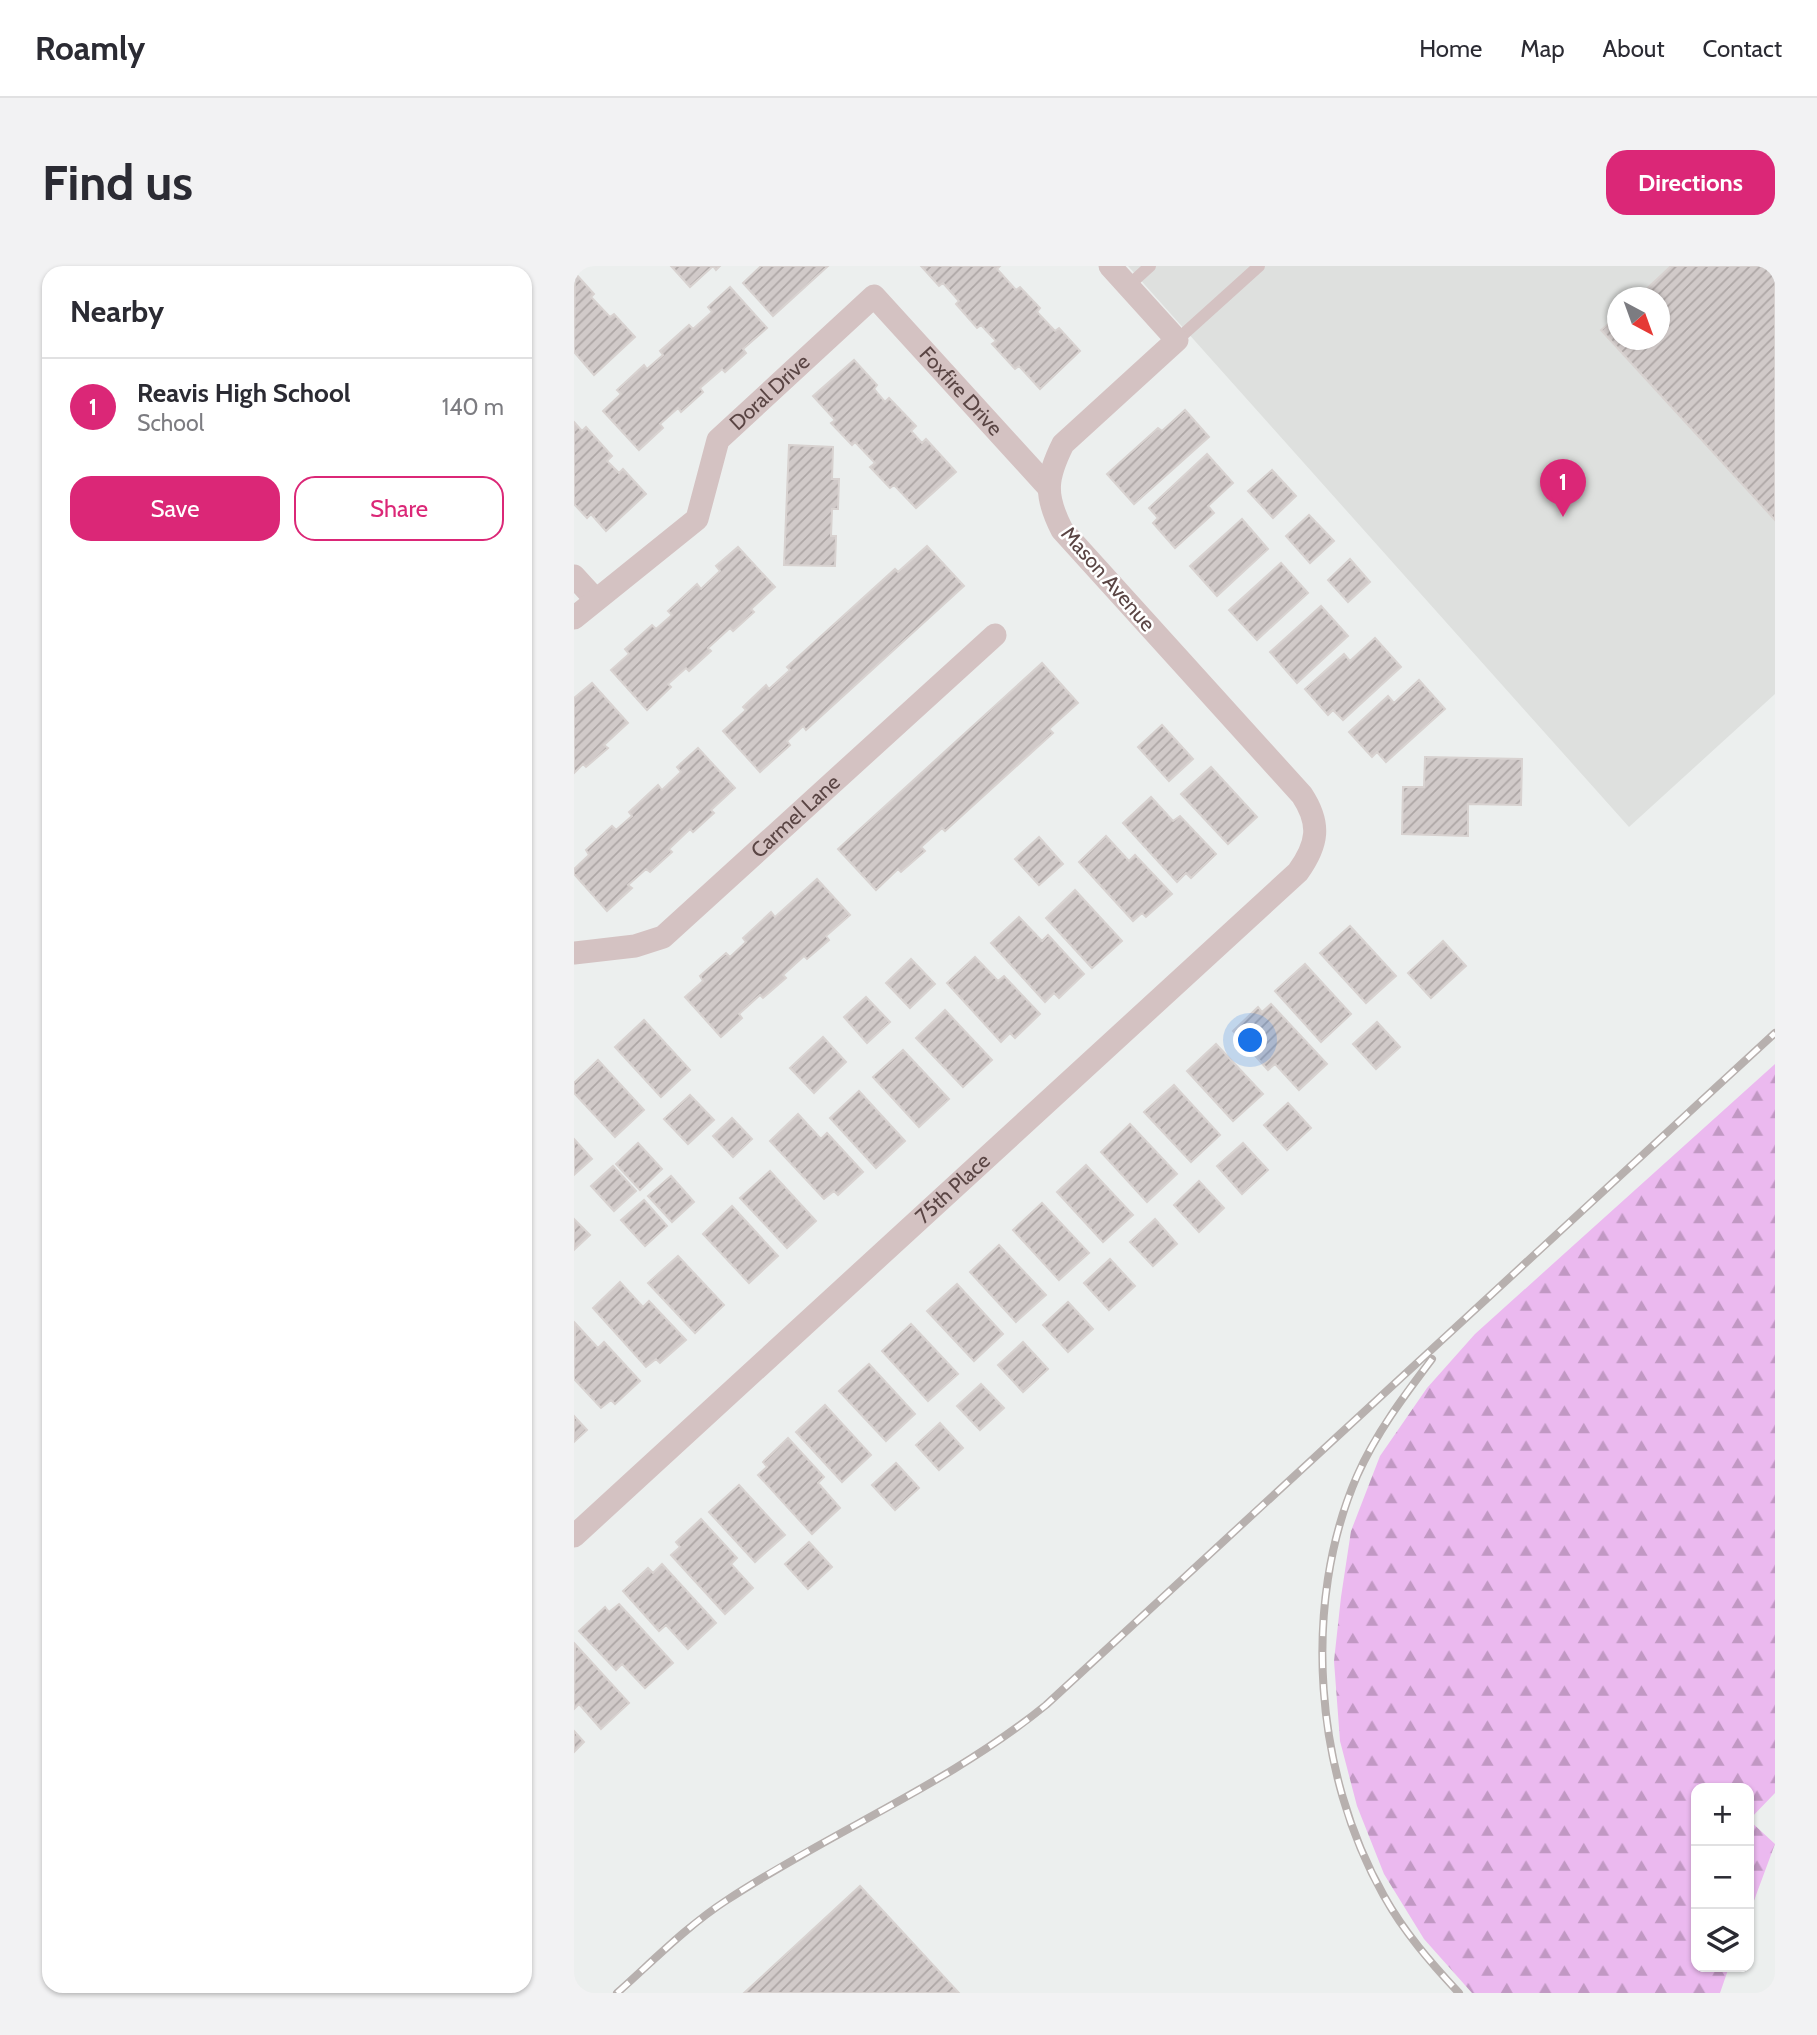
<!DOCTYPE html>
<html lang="en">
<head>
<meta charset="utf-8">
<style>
	:root { --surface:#fff; --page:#f2f2f3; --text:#2b2b33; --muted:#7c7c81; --line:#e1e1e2; --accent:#db2777 }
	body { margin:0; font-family:Cabin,sans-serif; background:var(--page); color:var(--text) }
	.controls { position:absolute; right:21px; bottom:21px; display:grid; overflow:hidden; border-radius:14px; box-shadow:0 2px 5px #0004 }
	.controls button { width:63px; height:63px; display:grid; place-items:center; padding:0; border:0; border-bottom:2px solid var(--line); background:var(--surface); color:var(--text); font:35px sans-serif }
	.compass { position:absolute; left:1033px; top:21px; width:63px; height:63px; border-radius:50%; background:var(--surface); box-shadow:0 2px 5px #0004; rotate:139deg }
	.you { position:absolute; left:677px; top:775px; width:24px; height:24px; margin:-18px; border:5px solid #fff; border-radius:50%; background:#1a73e8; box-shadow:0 0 0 10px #1a73e833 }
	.badge { display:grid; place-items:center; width:46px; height:46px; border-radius:50%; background:var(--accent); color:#fff; font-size:23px; font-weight:700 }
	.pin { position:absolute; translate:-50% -58px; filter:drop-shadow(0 2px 4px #0008) }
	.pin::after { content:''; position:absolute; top:37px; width:24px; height:21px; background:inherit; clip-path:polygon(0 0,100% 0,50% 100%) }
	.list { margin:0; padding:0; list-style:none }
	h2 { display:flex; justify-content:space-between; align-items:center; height:91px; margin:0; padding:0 28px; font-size:30px }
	h2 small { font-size:23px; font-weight:400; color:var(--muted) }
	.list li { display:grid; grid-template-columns:46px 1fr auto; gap:21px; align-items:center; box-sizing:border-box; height:98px; padding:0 28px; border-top:2px solid var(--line) }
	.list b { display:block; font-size:26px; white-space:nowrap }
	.list p { margin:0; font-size:23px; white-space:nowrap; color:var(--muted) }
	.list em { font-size:23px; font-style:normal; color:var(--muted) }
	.actions { display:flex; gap:14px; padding:21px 28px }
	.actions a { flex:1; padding:16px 0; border:2px solid var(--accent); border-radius:21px; text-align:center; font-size:24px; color:var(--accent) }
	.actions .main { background:var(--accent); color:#fff }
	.icon { flex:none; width:38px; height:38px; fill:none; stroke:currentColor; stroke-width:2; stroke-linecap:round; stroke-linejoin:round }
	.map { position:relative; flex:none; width:1201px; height:1727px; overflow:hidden; border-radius:21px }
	header { display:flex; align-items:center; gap:42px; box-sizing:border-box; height:98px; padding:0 35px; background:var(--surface); border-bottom:2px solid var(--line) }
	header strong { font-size:33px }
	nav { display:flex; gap:38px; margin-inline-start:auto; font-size:24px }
	.intro { display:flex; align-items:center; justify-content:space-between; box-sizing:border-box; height:168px; padding:0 42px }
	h1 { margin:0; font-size:49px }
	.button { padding:18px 32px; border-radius:21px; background:var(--accent); color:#fff; font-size:24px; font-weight:700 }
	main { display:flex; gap:42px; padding:0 42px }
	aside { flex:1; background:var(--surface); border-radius:21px; box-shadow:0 2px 5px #0004 }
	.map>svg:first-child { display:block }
	.education { fill:#dee0de; fill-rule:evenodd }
	.forest { fill:url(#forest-firs) }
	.building { fill:url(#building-hatch); stroke:#d8d2d0; stroke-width:2 }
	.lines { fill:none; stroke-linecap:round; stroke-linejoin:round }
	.service { stroke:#d4c2c2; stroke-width:12 }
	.minor { stroke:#d4c2c2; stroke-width:23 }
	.rail-casing { stroke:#b7b0ae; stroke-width:8 }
	.rail { stroke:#fff; stroke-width:5; stroke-dasharray:16; stroke-linecap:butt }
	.labels { text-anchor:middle; stroke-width:5; stroke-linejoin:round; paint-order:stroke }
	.street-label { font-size:21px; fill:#5a4544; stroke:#fff }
</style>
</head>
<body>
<header>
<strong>Roamly</strong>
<nav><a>Home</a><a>Map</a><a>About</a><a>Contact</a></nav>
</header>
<div class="intro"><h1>Find us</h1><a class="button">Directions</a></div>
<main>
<aside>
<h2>Nearby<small></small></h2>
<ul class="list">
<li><span class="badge">1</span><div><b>Reavis High School</b><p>School</p></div><em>140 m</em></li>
</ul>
<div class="actions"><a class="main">Save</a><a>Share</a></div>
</aside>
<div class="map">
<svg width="1201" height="1727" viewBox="0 0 1201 1727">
	<defs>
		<pattern id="forest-firs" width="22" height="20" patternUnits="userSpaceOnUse" patternTransform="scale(1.75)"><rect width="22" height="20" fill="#ebb9ef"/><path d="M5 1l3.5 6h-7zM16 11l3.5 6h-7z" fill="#c198c3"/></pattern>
		<pattern id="building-hatch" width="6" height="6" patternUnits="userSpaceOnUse" patternTransform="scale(1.75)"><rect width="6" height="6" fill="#d1cac9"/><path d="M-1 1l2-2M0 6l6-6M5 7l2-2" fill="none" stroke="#ada6a5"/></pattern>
	</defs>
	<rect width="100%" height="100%" fill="#ecefee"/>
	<path class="education" d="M554 0H1201V428L1055 561ZM1044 32H1086V74H1044Z"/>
	<path class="forest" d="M1201 798V1527L1175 1554 1201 1578 1175 1648V1522H1122V1701H1155L1146 1727H898L850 1673 810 1608 783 1540 766 1475 760 1395 767 1331 777 1265 806 1190 853 1122 901 1068Z"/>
	<path class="building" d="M97 0H146L142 4 139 0 116 21Z
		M187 0H254L199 50 169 17Z
		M347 0H426L423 3 442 24 446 21 466 42 463 46 481 65 485 62 506 85 466 123 445 100 441 103 418 78 422 75 407 59 403 62 382 38 385 35 369 17 365 20Z
		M1097 0H1201V254L1027 64 1044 50V74H1086V32H1063Z
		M1 7 20 28 17 31 36 51 40 48 61 71 20 109 0 86Z
		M156 21 193 62 169 83 172 87 151 106 148 103 126 122 129 126 107 146 104 142 86 158 89 162 65 184 29 145 47 128 43 124 70 99 73 103 89 89 86 85 115 59 119 63 138 46 134 41Z
		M280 94 303 119 300 123 311 136 315 132 342 160 337 165 348 177 352 173 382 206 342 242 320 219 316 222 296 201 301 197 281 176 278 179 257 157 261 154 239 130Z
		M611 144 635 171 560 238 533 208 584 162 588 165Z
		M0 156 8 165 12 161 38 190 33 195 45 207 49 203 72 228 32 265 17 248 13 252 0 238Z
		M215 179 259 181 258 213H265L264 243H258L257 270H262L261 300 210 299Z
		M633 188 659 217 634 240 640 247 601 282 579 257 584 252 575 242Z
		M698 204 722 230 699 252 674 225Z
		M735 249 760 275 736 297 712 270Z
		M668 253 694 283 643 330 616 300Z
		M353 280 390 320 232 464 229 460 213 475 216 479 186 506 149 465 172 444 169 441 192 419 195 423 216 404 213 401 321 303 324 306Z
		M164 281 201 321 177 343 180 346 159 365 156 362 134 382 137 385 115 405 112 402 94 418 97 421 73 444 37 404 55 388 51 383 78 359 82 363 98 349 94 345 123 318 127 323 146 305 142 300Z
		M776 293 796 316 774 336 754 314Z
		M707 297 734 327 683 374 655 344Z
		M747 340 774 370 723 417 696 386Z
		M801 372 827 401 769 454 759 444 754 449 731 423 770 388 776 395Z
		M468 397 504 437 475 463 479 467 371 565 368 562 347 581 351 585 327 606 324 603 302 624 264 583Z
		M845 414 871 443 812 496 803 486 798 491 775 466 814 430 820 437Z
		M18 417 54 457 30 479 34 482 12 501 9 498 0 507V432Z
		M588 459 619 493 595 515 564 481Z
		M124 482 161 522 137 544 140 547 119 566 116 563 95 583 98 586 76 606 72 603 54 619 58 622 33 645 0 608V603L15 589 12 584 38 560 42 564 58 550 55 546 84 519 88 524 107 506 103 501Z
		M851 491 948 493 947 539 894 538V570L828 568 829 521H850Z
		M637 501 683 551 654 578 607 528Z
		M577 531 599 555 606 550 642 588 617 612 612 607 603 616 549 557Z
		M532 570 555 595 561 589 598 628 572 651 568 647 559 655 505 596Z
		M465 571 489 598 465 619 441 593Z
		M243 613 276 649 252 670 255 674 233 693 230 690 209 709 212 712 189 732 186 729 165 748 168 752 147 771 111 731 129 715 126 710 152 687 156 691 172 676 169 672 197 646 201 651Z
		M501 624 548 675 518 702 472 652Z
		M445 651 468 675 474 669 510 708 485 732 480 727 471 736 417 677Z
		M776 660 822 710 792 737 746 687Z
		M869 675 892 700 857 732 834 707Z
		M401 691 424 715 430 710 466 748 441 772 436 767 427 776 373 717Z
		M337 693 361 718 336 742 312 717Z
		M731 698 777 748 747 776 701 725Z
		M292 731 316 756 293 777 270 751Z
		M697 738 753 798 725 824 701 798 694 804 659 765 684 741 688 746Z
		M371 744 418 794 389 821 342 772Z
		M70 754 116 804 87 831 41 781Z
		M803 756 826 781 802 803 779 778Z
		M249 771 272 796 240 827 216 802Z
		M642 778 689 828 659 855 613 805Z
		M329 784 375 833 345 861 299 811Z
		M24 794 70 844 41 871 0 827V817Z
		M600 819 646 869 617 896 570 846Z
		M285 825 331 875 302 902 256 852Z
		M116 829 140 854 114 878 90 853Z
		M714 837 737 862 713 884 690 859Z
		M224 848 247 873 253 867 289 906 264 929 260 925 250 933 196 875Z
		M158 852 178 873 159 891 139 870Z
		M556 858 603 908 573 936 527 886Z
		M0 873 18 893 0 909Z
		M64 877 88 903 66 924 42 898Z
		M669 877 694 904 668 928 643 900Z
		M512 899 559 949 529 976 483 926Z
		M39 900 62 925 40 945 17 920Z
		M196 905 242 955 213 982 166 932Z
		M97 910 120 936 98 956 74 930Z
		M625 915 650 942 625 966 600 939Z
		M70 934 93 960 71 980 47 954Z
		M468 937 515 987 485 1014 439 964Z
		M158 940 204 990 175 1017 129 968Z
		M0 953 16 969 0 984Z
		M581 953 603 978 579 1000 556 976Z
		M425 979 472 1029 442 1056 396 1006Z
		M104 990 150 1039 121 1067 74 1017Z
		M536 993 561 1020 535 1044 510 1017Z
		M46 1016 69 1041 75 1035 112 1074 86 1097 82 1093 72 1101 19 1042Z
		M383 1018 429 1068 400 1095 353 1045Z
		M494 1036 519 1063 494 1086 469 1059Z
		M1 1057 24 1082 30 1076 66 1115 41 1138 37 1134 27 1142 0 1113Z
		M337 1058 384 1108 354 1135 308 1085Z
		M449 1076 474 1103 449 1126 424 1099Z
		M295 1098 341 1148 312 1175 265 1125Z
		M407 1118 430 1142 406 1164 383 1140Z
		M251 1139 297 1189 268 1216 222 1166Z
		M0 1150 13 1164 0 1176Z
		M366 1157 389 1182 365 1204 342 1179Z
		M214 1172 250 1211 244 1217 266 1242 238 1268 184 1209 193 1201 189 1196Z
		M322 1197 345 1222 321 1244 298 1219Z
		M165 1219 211 1269 181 1296 135 1246Z
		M127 1253 163 1292 157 1298 179 1322 151 1348 97 1289 106 1281 102 1276Z
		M235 1276 258 1301 234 1323 211 1298Z
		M88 1298 142 1357 114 1383 92 1359 85 1365 49 1325 74 1302 79 1307Z
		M45 1338 99 1397 71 1422 48 1398 42 1404 5 1365 31 1341 35 1346Z
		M1 1378 55 1437 27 1463 5 1438 0 1443Z
		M0 1465 10 1476 0 1486Z
		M286 1620 385 1727H170Z"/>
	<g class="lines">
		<path class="service" d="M554 20 576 0
			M603 74 685 0"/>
		<g class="minor">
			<path d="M0 310 21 333"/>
			<path id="s1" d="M0 352 123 253 144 174 300 30 475 222"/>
			<path id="s2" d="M0 687 61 680 89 671 421 369"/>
			<path id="s3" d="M0 1270 724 606C744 578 747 558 728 529L488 264C470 229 472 212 489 178L603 74 536 0"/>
		</g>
		<defs>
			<path id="rail" d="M858 1093C830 1130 802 1167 783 1210 727 1339 741 1509 810 1630 830 1666 857 1697 885 1727
				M43 1727C79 1695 113 1660 153 1634 258 1565 375 1518 472 1439L1201 767"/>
		</defs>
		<use href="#rail" class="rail-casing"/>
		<use href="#rail" class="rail"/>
	</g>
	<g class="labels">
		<g class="street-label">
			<text dy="7" stroke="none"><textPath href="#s1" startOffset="310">Doral Drive</textPath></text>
			<text dy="7" stroke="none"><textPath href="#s1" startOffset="581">Foxfire Drive</textPath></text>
			<text transform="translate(534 313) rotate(49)" y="7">Mason Avenue</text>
			<text dy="7" stroke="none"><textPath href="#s2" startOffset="270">Carmel Lane</textPath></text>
			<text dy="7" stroke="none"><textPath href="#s3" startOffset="514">75th Place</textPath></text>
		</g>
	</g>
</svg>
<div class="controls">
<button>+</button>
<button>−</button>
<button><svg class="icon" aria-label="layers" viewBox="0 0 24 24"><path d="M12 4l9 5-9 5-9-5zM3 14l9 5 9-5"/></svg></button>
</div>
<svg class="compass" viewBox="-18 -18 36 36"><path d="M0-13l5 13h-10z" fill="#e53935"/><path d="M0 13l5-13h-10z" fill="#7c7c81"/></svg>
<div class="you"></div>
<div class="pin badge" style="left:989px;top:251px">1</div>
</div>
</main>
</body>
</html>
